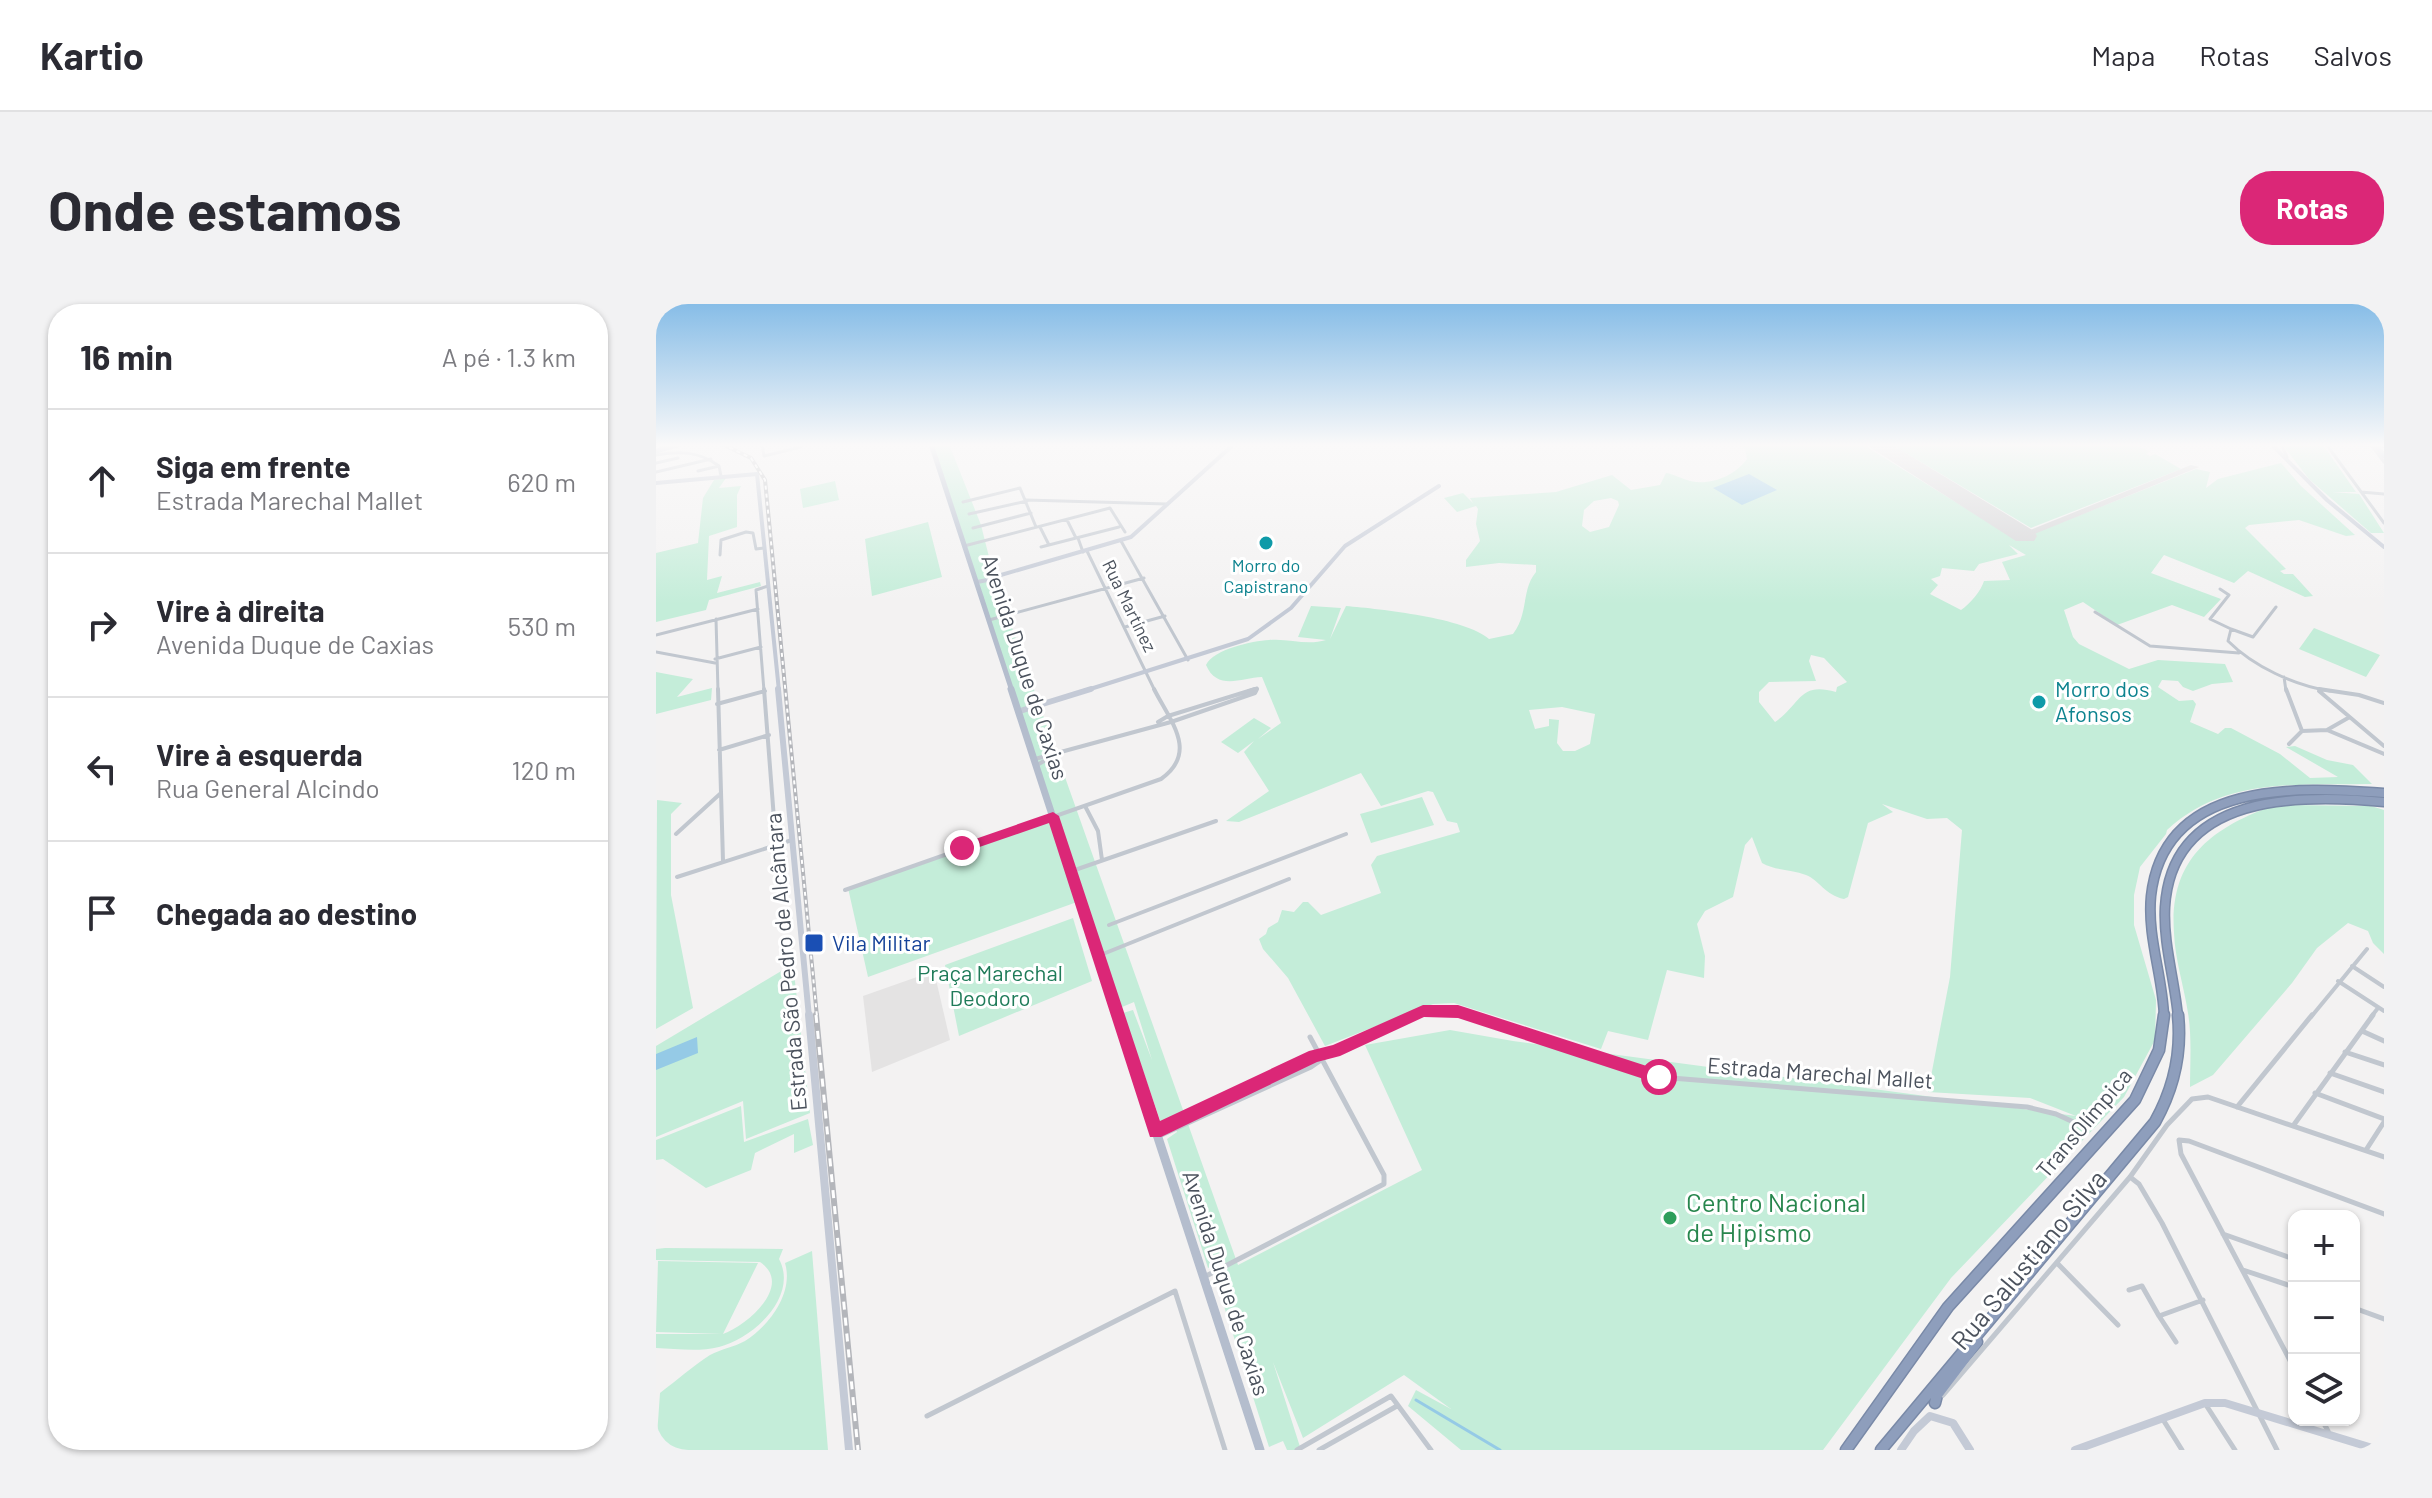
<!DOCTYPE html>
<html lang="pt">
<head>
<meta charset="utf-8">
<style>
	:root { --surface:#fff; --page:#f2f2f3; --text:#2b2b33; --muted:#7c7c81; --line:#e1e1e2; --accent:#db2777 }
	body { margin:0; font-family:Barlow,sans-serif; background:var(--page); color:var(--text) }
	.controls { position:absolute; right:24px; bottom:24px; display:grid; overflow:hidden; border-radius:16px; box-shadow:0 2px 6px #0004 }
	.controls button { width:72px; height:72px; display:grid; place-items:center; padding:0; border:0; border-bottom:2px solid var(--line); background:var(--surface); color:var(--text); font:40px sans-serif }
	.stop { position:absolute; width:24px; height:24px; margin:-18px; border:6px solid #db2777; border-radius:50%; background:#fff }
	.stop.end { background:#db2777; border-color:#fff; box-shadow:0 2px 8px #0008 }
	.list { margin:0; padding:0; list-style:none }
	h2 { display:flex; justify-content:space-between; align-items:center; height:104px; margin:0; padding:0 32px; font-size:34px }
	h2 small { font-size:26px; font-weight:400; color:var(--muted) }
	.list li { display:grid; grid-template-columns:52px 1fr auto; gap:24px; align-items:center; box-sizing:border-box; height:144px; padding:0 32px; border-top:2px solid var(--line) }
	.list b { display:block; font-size:30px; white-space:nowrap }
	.list p { margin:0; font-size:26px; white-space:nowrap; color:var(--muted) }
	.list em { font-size:26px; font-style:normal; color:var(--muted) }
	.icon { flex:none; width:44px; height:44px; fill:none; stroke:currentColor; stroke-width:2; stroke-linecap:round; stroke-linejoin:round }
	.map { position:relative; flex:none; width:1728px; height:1146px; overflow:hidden; border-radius:32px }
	header { display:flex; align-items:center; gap:48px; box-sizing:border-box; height:112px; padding:0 40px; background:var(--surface); border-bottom:2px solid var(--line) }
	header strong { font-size:38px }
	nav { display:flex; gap:44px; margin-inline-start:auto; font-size:28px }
	.intro { display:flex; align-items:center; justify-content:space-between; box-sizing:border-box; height:192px; padding:0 48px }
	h1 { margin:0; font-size:56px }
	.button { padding:20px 36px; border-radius:32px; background:var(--accent); color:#fff; font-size:28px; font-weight:700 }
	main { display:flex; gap:48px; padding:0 48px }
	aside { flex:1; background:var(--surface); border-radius:32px; box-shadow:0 2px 6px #0004 }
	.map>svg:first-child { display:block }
	.education { fill:#e4e3e3 }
	.green { fill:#c4edd9; fill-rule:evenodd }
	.water { fill:#95cae6 }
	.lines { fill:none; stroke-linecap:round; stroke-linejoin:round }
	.stream { stroke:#95cae6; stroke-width:3 }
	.taxiway { fill:#d4d4d6; fill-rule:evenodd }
	.runway { fill:#d4d4d6; fill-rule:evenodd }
	.highway-far1-casing { stroke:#7989a7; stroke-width:11 }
	.highway-casing { stroke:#7989a7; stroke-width:13 }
	.street-far2 { stroke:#c1c7cf; stroke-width:3 }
	.street-far1 { stroke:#c1c7cf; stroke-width:4 }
	.street { stroke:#c1c7cf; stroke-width:5 }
	.secondary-far2 { stroke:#c4cad6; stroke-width:4 }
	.secondary-far1 { stroke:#c4cad6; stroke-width:6 }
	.secondary { stroke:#c4cad6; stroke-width:8 }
	.primary-far2 { stroke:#b4bdcd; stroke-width:5 }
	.primary-far1 { stroke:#b4bdcd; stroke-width:7 }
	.primary { stroke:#b4bdcd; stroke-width:9 }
	.highway-far1 { stroke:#8e9ebc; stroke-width:8 }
	.highway { stroke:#8e9ebc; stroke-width:10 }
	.rail-far1-casing { stroke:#b4b6bb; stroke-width:4 }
	.rail-casing { stroke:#b4b6bb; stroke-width:6 }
	.rail-far1 { stroke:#fff; stroke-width:2; stroke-dasharray:4; stroke-linecap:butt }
	.rail { stroke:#fff; stroke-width:3; stroke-dasharray:8; stroke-linecap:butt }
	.route { fill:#db2777 }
	.culture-dot { fill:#0f9aa8; stroke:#fff; stroke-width:3 }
	.transit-dot { fill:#1a4fb4; stroke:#fff; stroke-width:3 }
	.leisure-dot { fill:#2e9e5b; stroke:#fff; stroke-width:3 }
	.labels { text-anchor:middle; stroke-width:6; stroke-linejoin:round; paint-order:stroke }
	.far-culture-label { font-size:18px; fill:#0d838f; stroke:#fff }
	.far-street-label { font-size:18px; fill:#4b525d; stroke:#fff }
	.street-label { font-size:22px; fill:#4b525d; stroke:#fff }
	.culture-label { font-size:22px; fill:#0d838f; stroke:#fff; text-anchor:start }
	.transit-label { font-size:22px; fill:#164399; stroke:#fff; text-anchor:start }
	.park-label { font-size:22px; fill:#1f7b59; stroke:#fff }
	.near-leisure-label { font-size:26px; fill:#27864d; stroke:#fff; text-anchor:start }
	.near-street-label { font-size:26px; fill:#4b525d; stroke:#fff }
</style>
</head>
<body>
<header>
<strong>Kartio</strong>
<nav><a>Mapa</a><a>Rotas</a><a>Salvos</a></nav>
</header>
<div class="intro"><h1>Onde estamos</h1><a class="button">Rotas</a></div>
<main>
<aside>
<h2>16 min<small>A pé · 1.3 km</small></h2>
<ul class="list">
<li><svg class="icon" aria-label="ahead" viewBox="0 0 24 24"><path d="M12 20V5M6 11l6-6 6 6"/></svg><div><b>Siga em frente</b><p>Estrada Marechal Mallet</p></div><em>620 m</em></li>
<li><svg class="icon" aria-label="right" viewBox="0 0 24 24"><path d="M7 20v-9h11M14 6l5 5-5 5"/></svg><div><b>Vire à direita</b><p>Avenida Duque de Caxias</p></div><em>530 m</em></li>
<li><svg class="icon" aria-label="left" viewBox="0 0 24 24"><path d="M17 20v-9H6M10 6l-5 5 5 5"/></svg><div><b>Vire à esquerda</b><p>Rua General Alcindo</p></div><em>120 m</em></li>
<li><svg class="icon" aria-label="arrive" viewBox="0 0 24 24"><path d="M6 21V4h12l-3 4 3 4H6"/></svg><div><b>Chegada ao destino</b></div></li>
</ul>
</aside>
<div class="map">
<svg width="1728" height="1146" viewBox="0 0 1728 1146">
	<rect width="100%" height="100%" fill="#f3f2f2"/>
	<path class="education" d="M278 667 294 736 216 768 207 692Z"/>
	<path class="green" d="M276 140H293L325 221 338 273 582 961 766 866 709 741 794 726 857 737 1420 812 1374 794 1272 788 1294 673 1306 526 1291 514 1271 515 1226 500 1237 508 1212 519 1192 593 1188 595C1169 591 1163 576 1150 571 1135 565 1120 567 1106 559L1096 533 1089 541 1077 593 1049 607 1041 620 1049 652 1048 674 1011 666 992 736 952 727 945 745 798 699 777 700 669 742 632 674 607 645 603 635 610 630 612 624 622 618 626 606 638 608 647 598H652L665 611 725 589 715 561 721 552 804 528 801 519 791 517 777 488 772 487 725 502 705 469 583 518 570 517 613 487 588 448 598 437 582 449 565 438 598 414 615 424 602 435 625 419 606 373C585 374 561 387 550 361 558 345 596 337 613 336 633 334 650 342 670 336L642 333 655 302 685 304 674 335 690 302C724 305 810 314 833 335L857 330C873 309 865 286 880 268V261L843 259 810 263V256L824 237 820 220 822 205 820 202 801 208 788 194 807 189 817 199 814 194 900 188 956 171 975 186 1004 181 1010 169C1018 170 1026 175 1034 177 1054 182 1079 172 1091 155L1089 145 1082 140H1206L1361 236 1540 165 1554 168 1550 184 1562 175 1625 159 1645 182 1699 231 1690 232 1643 216 1593 221 1589 224 1630 265 1624 267 1628 270H1637L1657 292 1649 293 1592 267 1578 279 1508 251 1495 269 1565 295 1548 313 1516 301 1461 321 1427 298 1408 306 1417 333 1423 340 1473 365 1502 356 1569 360 1577 378 1556 380 1537 387 1527 383 1522 377 1506 376 1502 383 1523 397 1537 396 1540 400 1534 418 1562 430 1569 424H1575L1624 450 1654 474 1682 473 1630 443 1639 442 1671 456 1697 461 1716 480C1642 482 1570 472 1511 526L1510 530 1484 563 1478 591V621L1500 696 1499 736 1468 793 1295 974 1167 1146H805L752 1102 760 1086 795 1105 748 1071 647 1134 617 1058 645 1146H631L627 1137 613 1143 559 974 569 967 575 982 566 957 552 964 511 835 521 828 516 814 505 819 467 709 477 706 496 756 478 698 459 706 409 554 421 598 212 673 192 584 396 512ZM955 194 962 197 963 201 953 223 934 228 926 222 928 206 938 197ZM1353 241 1370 251 1346 258 1354 276 1328 277C1325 287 1314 300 1305 306L1274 290 1282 281 1275 275 1284 272 1286 264 1318 267 1323 260 1362 250ZM1155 351 1168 354 1191 378 1181 383 1180 388C1143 377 1145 400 1119 418L1103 398V388L1113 378 1160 377 1153 357ZM906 403 939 410 934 440 919 447H907L901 439 903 416 893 415V422L879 425 873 406Z
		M1235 140H1476L1493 147 1490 150 1494 152 1499 150 1525 165 1375 224Z
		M1626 140 1667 141 1700 188H1676L1703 190 1728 229H1715L1653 175Z
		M70 174 63 184 85 182 81 191V223L53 232 51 276 66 272 61 289 104 278 105 282 53 296 50 306 0 318V249L42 239 47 194 58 176Z
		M179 177 183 196 147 204 144 185Z
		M272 218 286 273 216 292 209 235Z
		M1658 324 1724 351 1710 373 1643 345Z
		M0 368 37 375 21 393 56 384 55 396 0 410Z
		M766 493 778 521 715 539 704 510Z
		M1 496 26 499 15 510V591L37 704 0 725Z
		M1619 501 1715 502 1728 506V650L1717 639 1712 627 1692 619 1661 644 1636 679 1557 771 1534 783C1534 759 1536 733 1532 709 1528 682 1519 656 1518 629 1513 555 1555 524 1619 501Z
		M417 614 436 677 303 732 289 661Z
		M137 660 154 809 90 835 87 797 0 833V742Z
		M85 802 88 838 152 815 157 841 138 849V830L99 849 95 866 50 884 7 855 0 856V836Z
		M9 944 127 945 123 955C143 992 97 1035 63 1043 44 1048 20 1045 0 1044V1030H66L0 1028 2 957 102 959 67 1030C91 1022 138 981 104 958L0 956V945Z
		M156 947 172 1146H0L4 1089C21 1076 37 1062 54 1051 65 1045 78 1043 89 1037 113 1022 138 989 129 959Z"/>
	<path class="water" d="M1093 170 1121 186 1086 201 1057 184Z
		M41 733 42 749 0 766V750Z"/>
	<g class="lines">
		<path class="stream" d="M760 1096 844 1146"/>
		<path class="taxiway" d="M1535 161 1543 163 1371 233 1362 231Z"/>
		<path class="runway" d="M1209 140H1235L1378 227 1381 232 1378 237H1360Z"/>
		<defs>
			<path id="highway-far1" d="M1508 713C1507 673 1491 633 1495 592 1508 475 1642 483 1728 489
				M1522 713C1519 677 1507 640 1509 603 1516 489 1643 490 1728 498"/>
			<path id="highway" d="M1279 1099 1281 1091 1321 1038
				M1190 1146 1292 1003 1479 796 1503 746 1508 711
				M1225 1146 1499 818C1518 784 1526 750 1522 711"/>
		</defs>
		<use href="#highway-far1" class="highway-far1-casing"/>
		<use href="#highway" class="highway-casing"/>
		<path class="street-far2" d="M106 140 108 152 145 143
			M606 140H613
			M1625 140 1631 153
			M1670 140 1728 219
			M1716 142 1728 158
			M0 151C24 147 43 147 63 162L65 172
			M0 159 22 154
			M42 167 63 162
			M0 168 55 155
			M1705 188 1728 190
			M370 196 511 200
			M307 198 364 184 380 223
			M313 210 371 197
			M411 216 420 234
			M384 223 393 241
			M317 224 375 209
			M422 234 427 248
			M465 237 532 356
			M308 242 454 204 469 228
			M385 243 463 223
			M431 247 499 387
			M64 251 65 236 90 228 97 229 100 245 108 244
			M1564 285 1573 291 1554 315 1575 325 1572 337C1598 363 1638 381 1674 387
			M1439 308 1494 342 1583 349
			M60 315 62 387
			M333 316 488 274
			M469 323 509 312
			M1575 325 1597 333 1620 303
			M0 331 102 305
			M0 348 59 359
			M59 355 105 343
			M1628 373 1630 387
			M108 387 100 286 112 282
			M592 387 601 384"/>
		<path class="street-far1" d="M62 385 67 557
			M108 385 120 541
			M1630 385 1646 427
			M1663 385 1703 391 1728 399
			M1663 387 1728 442
			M61 400 109 387
			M502 418 512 412 599 385
			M1671 426 1692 414
			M1633 440 1646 427 1671 426 1728 450
			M63 446 113 431
			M379 455 515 418 599 389 601 385
			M381 461 395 453
			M429 502 442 527 446 556
			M20 530 65 489
			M416 567 560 517
			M21 573 136 536
			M189 586 505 475C543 448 514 417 498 385
			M453 621 690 530
			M442 652 633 575
			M1696 662 1728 683
			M1682 677 1728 707
			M751 713C776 704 794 705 819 713
			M1655 713 1711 645
			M1715 713 1722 704"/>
		<path class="street" d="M812 711 1003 773 1371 803 1400 810 1424 821
			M1706 727 1728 737
			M1689 748 1728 761
			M1674 769 1728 788
			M1659 789 1728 815
			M1581 803 1656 711
			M1637 822 1717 711
			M502 826 659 752 678 747
			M503 832 655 763 678 747 756 711
			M1710 846 1728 818
			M1474 873 1483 880 1506 919 1621 1146
			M1567 930 1632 953
			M1401 959 1462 1021
			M1587 966 1638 983
			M550 972 728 880V871L654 733
			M1473 986 1486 982 1503 1012
			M1698 1004 1728 1015
			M1520 1038 1503 1012 1547 996
			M1638 1064 1525 850 1523 836 1533 837 1728 910
			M1287 1091 1474 873 1511 821 1536 795 1552 793 1728 853
			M1550 1101 1579 1146
			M271 1112 519 987 569 1146
			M1506 1114 1526 1146
			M1666 1116 1672 1127
			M641 1146 735 1092 775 1146
			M663 1146 741 1102"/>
		<path class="secondary-far2" d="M1615 140 1671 196 1728 243
			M1696 140 1728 142
			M0 179 101 170 123 387
			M338 273 475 233 578 140
			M321 278 342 274
			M428 387 592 335 635 304 689 242 783 182"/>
		<path class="secondary-far1" d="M122 385 153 713
			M364 407 435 385"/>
		<path class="secondary" d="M153 711 193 1146
			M1245 1146 1258 1127 1274 1112 1297 1119 1314 1146
			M1419 1146 1549 1099H1569L1723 1146"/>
		<path class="primary-far2" d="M275 140 356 387
			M1719 140 1728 152
			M0 147 24 140"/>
		<path class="primary-far1" d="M355 385 462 713"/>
		<path class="primary" d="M462 711 604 1146"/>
		<use href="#highway-far1" class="highway-far1"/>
		<use href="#highway" class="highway"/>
		<defs>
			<path id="rail-far1" d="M66 140 95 154 109 176 161 713"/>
			<path id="rail" d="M160 711 202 1146"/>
		</defs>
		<use href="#rail-far1" class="rail-far1-casing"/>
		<use href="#rail" class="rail-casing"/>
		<use href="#rail-far1" class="rail-far1"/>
		<use href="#rail" class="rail"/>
	</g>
	<linearGradient id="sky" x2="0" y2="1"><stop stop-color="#87bde7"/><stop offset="0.47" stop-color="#faf9f9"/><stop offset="1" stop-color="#faf9f9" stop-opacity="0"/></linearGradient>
	<rect width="1728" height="300" fill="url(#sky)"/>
	<path class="route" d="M397 508 403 512 504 817 653 747 677 741 767 701H802L1003 766 1010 773 1003 780 802 714 768 713 684 752 661 758 505 833H494L393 519 306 549 300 544 302 541Z"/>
	<g class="culture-dot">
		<circle cx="610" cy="239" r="8"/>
		<circle cx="1383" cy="398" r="8"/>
	</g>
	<rect class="transit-dot" x="148" y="629" width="20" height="20" rx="4"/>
	<circle class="leisure-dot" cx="1014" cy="914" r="8"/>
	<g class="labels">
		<g class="far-culture-label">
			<text x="610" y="268">Morro do<tspan x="610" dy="21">Capistrano</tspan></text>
		</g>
		<g class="far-street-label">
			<text transform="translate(473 302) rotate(64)" y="6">Rua Martínez</text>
		</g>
		<g class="street-label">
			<text transform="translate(369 363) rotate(72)" y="8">Avenida Duque de Caxias</text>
			<text transform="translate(130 658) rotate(-95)" y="8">Estrada São Pedro de Alcântara</text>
			<text transform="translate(1164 769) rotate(4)" y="8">Estrada Marechal Mallet</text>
			<text transform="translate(1428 819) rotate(-50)" y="8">TransOlímpica</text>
			<text transform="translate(570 979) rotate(72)" y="8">Avenida Duque de Caxias</text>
		</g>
		<g class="culture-label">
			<text x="1399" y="393">Morro dos<tspan x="1399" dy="25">Afonsos</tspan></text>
		</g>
		<g class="transit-label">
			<text x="176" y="647">Vila Militar</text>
		</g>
		<g class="park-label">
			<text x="334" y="677">Praça Marechal<tspan x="334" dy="25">Deodoro</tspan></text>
		</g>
		<g class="near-leisure-label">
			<text x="1030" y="908">Centro Nacional<tspan x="1030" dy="30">de Hipismo</tspan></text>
		</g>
		<g class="near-street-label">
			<text transform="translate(1373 956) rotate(-50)" y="9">Rua Salustiano Silva</text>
		</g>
	</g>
</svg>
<div class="controls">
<button>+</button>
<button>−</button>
<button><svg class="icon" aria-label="layers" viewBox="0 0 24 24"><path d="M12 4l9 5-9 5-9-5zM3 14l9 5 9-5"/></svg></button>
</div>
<div class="stop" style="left:1003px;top:773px"></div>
<div class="stop end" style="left:306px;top:544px"></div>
</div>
</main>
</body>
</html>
